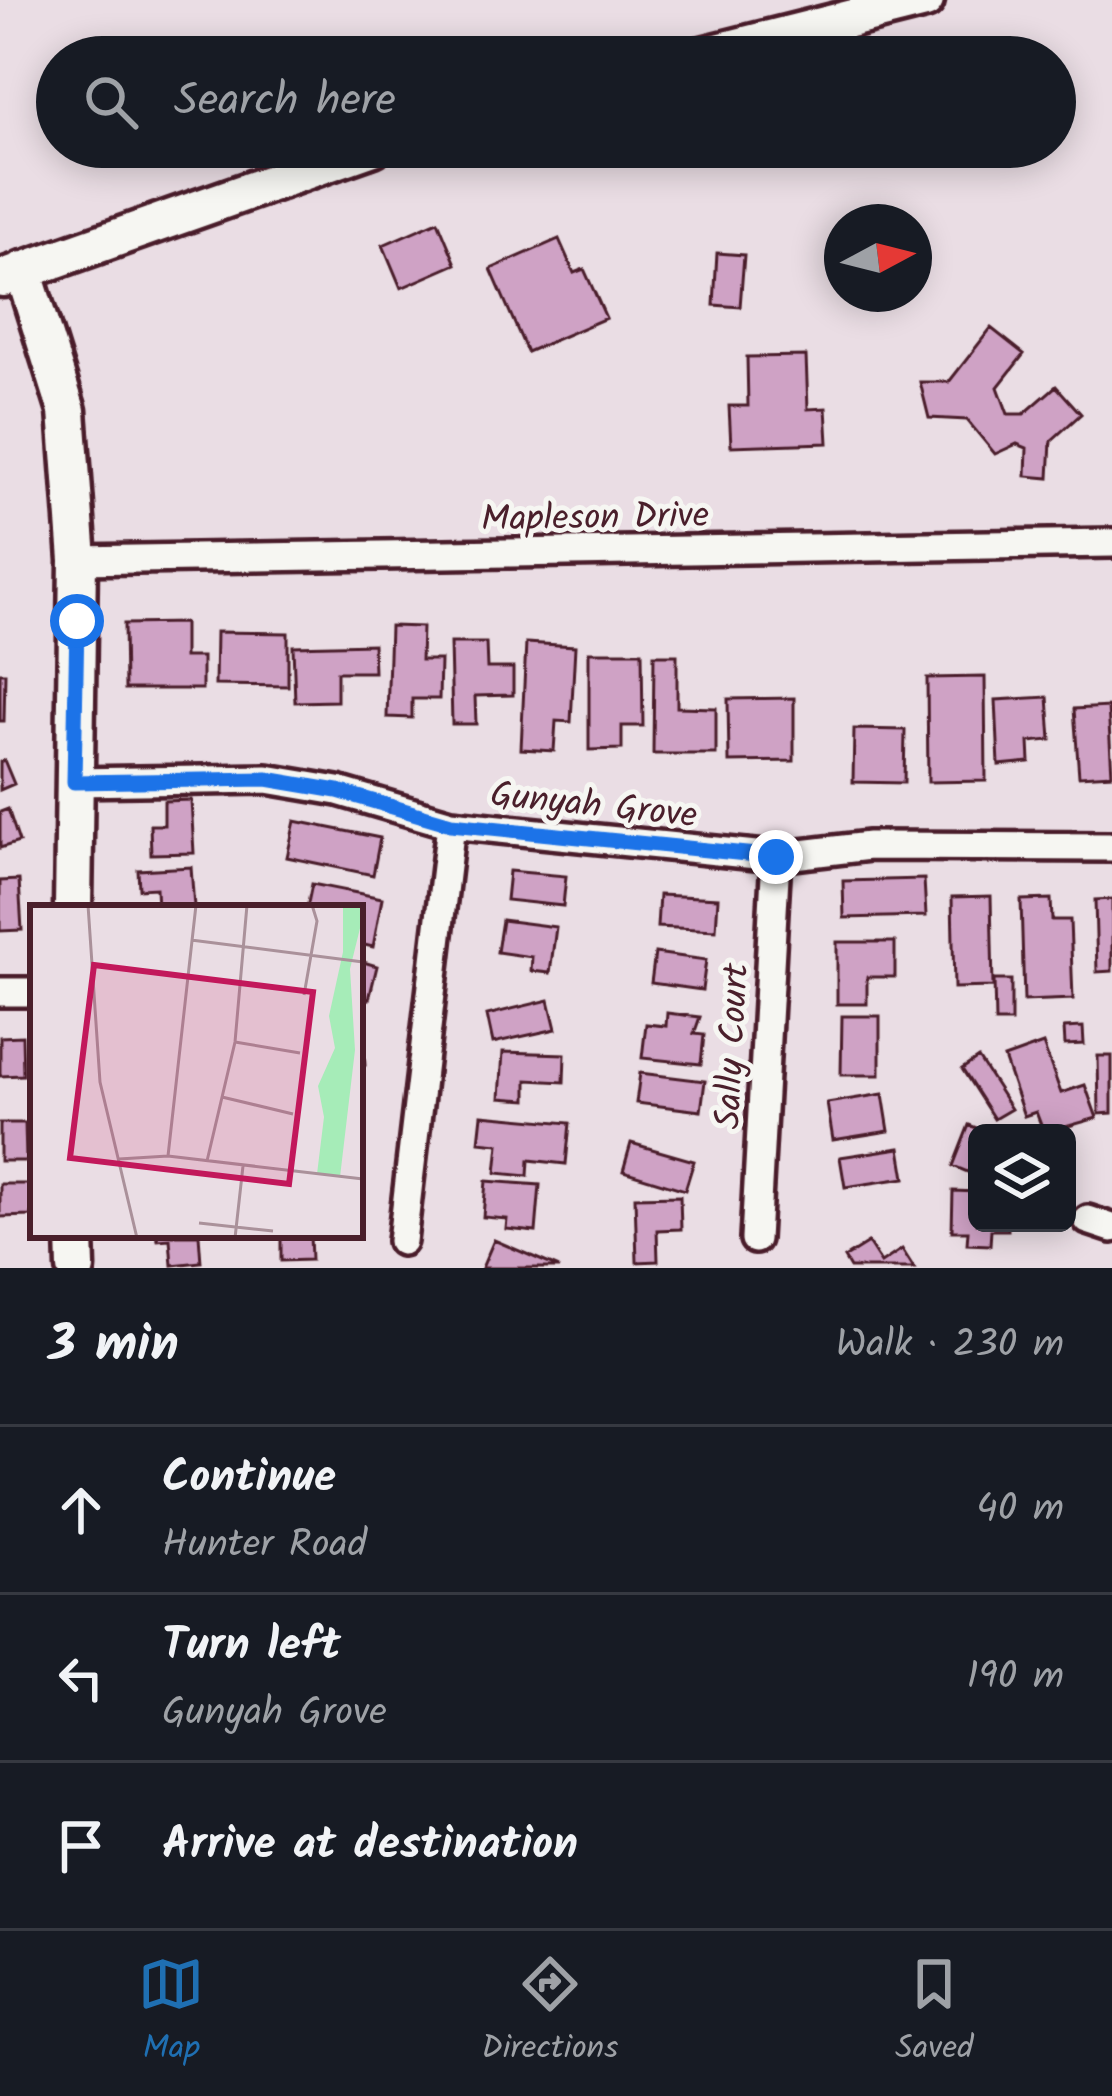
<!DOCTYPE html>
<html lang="en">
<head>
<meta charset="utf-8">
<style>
	:root { --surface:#171b24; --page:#20242c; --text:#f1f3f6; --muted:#9ea1a6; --line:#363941; --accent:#1f6fb2 }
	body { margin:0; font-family:Kalam,sans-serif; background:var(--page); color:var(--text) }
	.controls { position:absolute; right:36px; bottom:36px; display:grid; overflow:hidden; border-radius:18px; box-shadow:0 6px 30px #0003 }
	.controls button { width:108px; height:108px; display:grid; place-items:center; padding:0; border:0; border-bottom:3px solid var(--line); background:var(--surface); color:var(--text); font:60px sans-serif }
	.compass { position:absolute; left:824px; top:204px; width:108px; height:108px; border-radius:50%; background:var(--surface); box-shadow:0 6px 30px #0003; rotate:83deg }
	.stop { position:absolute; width:36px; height:36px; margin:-27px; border:9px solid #1a73e8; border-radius:50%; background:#fff }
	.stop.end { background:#1a73e8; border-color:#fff; box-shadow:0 3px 12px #0008 }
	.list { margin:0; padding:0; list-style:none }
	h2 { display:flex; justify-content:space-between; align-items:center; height:156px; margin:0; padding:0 48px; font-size:51px }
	h2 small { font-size:39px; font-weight:400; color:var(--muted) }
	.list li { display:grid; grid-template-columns:78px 1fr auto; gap:36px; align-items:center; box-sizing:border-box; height:168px; padding:0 48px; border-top:3px solid var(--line) }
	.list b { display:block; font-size:45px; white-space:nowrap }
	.list p { margin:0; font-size:39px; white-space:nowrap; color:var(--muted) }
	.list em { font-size:39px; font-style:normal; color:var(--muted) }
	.icon { flex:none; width:66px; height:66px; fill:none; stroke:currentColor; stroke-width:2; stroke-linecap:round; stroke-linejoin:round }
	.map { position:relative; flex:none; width:1112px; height:1268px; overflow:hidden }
	.search { position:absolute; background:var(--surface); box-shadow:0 6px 30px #0003; left:36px; right:36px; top:36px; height:132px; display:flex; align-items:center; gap:30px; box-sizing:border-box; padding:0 42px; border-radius:66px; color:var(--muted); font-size:45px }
	.sheet { height:660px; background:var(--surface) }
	nav { display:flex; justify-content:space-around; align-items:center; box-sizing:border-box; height:168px; border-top:3px solid var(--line); background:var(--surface); font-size:33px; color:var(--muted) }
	nav a { display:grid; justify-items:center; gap:6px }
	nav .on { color:var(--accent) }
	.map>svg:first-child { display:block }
	.building { fill:#cfa2c5; stroke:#4a1f2b; stroke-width:3 }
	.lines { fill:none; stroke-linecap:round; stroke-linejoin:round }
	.street-casing { stroke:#4a1f2b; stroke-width:36 }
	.secondary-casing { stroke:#4a1f2b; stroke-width:45 }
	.street { stroke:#f6f6f2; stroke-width:27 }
	.secondary { stroke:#f6f6f2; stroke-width:36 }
	.route { stroke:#1a73e8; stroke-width:15 }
	.labels { text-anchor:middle; stroke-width:10; stroke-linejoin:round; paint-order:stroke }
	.street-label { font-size:36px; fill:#4a1f2b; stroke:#f6f6f2 }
	.inset-road { fill:none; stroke:#aa919a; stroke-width:3 }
	.view { fill:#c2185b; fill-opacity:0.15; stroke:#c2185b; stroke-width:6 }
	.inset-edge { fill:none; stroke:#4a1f2b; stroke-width:6 }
</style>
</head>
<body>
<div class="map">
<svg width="1112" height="1268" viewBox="0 0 1112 1268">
	<rect width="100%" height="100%" fill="#eadde4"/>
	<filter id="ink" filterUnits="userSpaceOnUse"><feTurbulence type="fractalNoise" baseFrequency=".00833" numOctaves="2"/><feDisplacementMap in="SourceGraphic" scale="24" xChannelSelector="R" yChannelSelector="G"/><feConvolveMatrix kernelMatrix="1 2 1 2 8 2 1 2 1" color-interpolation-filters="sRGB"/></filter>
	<g filter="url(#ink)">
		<path class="building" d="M438 221 456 264 401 288 383 245Z
			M559 239 574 273 584 269 606 318 527 352 491 269Z
			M717 253 744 255 740 307 714 305Z
			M991 328 1024 354 998 387 1008 414H1024L1056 386 1081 414 1051 441 1049 478 1026 476 1027 448 1017 444 995 454 967 420 929 418 920 382H949Z
			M806 356 808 409 826 408 828 443 731 446 729 406H748L747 357Z
			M184 623V657H202V689H125L124 624Z
			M390 626 422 627 421 660H440L439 699H412V718L387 717Z
			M216 632 288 633V686L215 685Z
			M450 643H486L487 668H513V695L475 696 476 724H452Z
			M526 643 575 646 571 722 556 721 554 751 521 749Z
			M373 644 374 672H337V701L295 702 293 646Z
			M589 652H642L643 726H622V749L589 750Z
			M654 655H677V707L716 708V754H653Z
			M0 673H5L4 721H0Z
			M985 677 986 781 928 782 927 678Z
			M1048 697 1051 740 1029 742 1030 762 999 765 996 700Z
			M794 698V761L729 762 728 699Z
			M1108 707 1112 774 1079 776 1074 709Z
			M854 729 905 730 904 783 853 782Z
			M4 760 14 784 0 790V762Z
			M191 800 194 853 151 854 150 825H164V801Z
			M8 809 19 842 0 848V812Z
			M295 821 380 838 373 875 287 857Z
			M191 867 194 907 157 908 156 888 139 889 138 870Z
			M509 871 566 876 563 906 506 900Z
			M924 879 926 916 844 918 843 881Z
			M19 880 22 930 0 931V881Z
			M312 884 382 898 373 947 360 944V908H307Z
			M659 895 718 898 716 930 657 927Z
			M991 896 993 987 954 988 952 897Z
			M1051 899 1052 920H1070L1073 999 1024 1001 1021 900Z
			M1112 899V971L1097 972 1095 900Z
			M502 920 556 927 550 973 531 971 532 957 497 952Z
			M837 942H895V977H867V1004H837Z
			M655 953 706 960 702 990 651 983Z
			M360 961 377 966 369 999 360 996Z
			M994 980H1011V1022H995Z
			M549 1000 556 1029 493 1043 487 1015Z
			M667 1013 700 1017 694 1034 704 1035 701 1064 642 1058 646 1024 666 1026Z
			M842 1016H880V1075H841Z
			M362 1025 365 1065H360V1026Z
			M1083 1027 1084 1044 1065 1045 1064 1028Z
			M22 1036 23 1075 0 1076V1037Z
			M1043 1044 1061 1093 1085 1085 1097 1118 1044 1133 1036 1112 1024 1116 1004 1058Z
			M503 1052 565 1054 564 1082 527 1080V1100L500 1098Z
			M1098 1056H1112V1113L1099 1114Z
			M978 1058 1011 1109 994 1119 962 1069Z
			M640 1073 705 1081 701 1111 636 1103Z
			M883 1094 889 1131 833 1140 827 1103Z
			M482 1115 570 1123 566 1164 529 1160 528 1176 496 1173 499 1144 479 1142Z
			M0 1123H25L26 1161H0Z
			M969 1125 989 1133H977V1176L953 1166Z
			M631 1143 694 1161 685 1190 623 1171Z
			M900 1148 905 1178 845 1187 840 1157Z
			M486 1181 540 1185 536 1232 506 1229 507 1219 483 1217Z
			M0 1184H32V1216L0 1217Z
			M953 1191 977 1192V1223H1008V1230H991L990 1245 967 1244 968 1231H952Z
			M680 1196 681 1229 657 1230 658 1261 637 1262 635 1197Z
			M157 1235H199L201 1262 172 1265 170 1239 158 1240Z
			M281 1235H310L311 1260 281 1261Z
			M494 1240 559 1268H482Z
			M868 1243 881 1263 902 1249 914 1268H850L844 1258Z"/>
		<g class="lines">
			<defs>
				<path id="street" d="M78 560 1112 543
					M74 782 267 779 338 791 451 824 776 857 869 846 1112 847
					M0 992H33
					M1088 1220 1112 1228
					M755 1239 776 857
					M402 1241 451 824"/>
				<path id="secondary" d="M698 57 925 0
					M23 270 67 411 78 560 73 908
					M3 278 373 147
					M75 1235 76 1268"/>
			</defs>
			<use href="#street" class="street-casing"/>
			<use href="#secondary" class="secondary-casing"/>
			<use href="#street" class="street"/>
			<use href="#secondary" class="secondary"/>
		</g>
	</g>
	<g class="lines" filter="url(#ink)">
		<path class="route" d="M77 621 74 782 267 779 338 791 451 824 776 857"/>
	</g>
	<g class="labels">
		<g class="street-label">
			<text transform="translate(595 515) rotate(-1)" y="13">Mapleson Drive</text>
			<text transform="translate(594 803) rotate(6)" y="13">Gunyah Grove</text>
			<text transform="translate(730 1046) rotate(-87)" y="13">Sally Court</text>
		</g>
	</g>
	<g transform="translate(30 905)">
		<rect width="333" height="333" fill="#eadde4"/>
		<path d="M313 0H330L333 11 320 64 325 145 310 272 287 269 294 212 288 181 305 143 299 111 313 47Z" fill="#a6ecb8"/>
		<path class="inset-road" d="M58 0 70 177 107 333M161 35 333 57M274 90 287 16 282 0M205 137 270 148M192 192 263 209M138 251 166 0M89 254 138 251 333 274M177 256 205 137 217 0M169 318 243 326M205 333 213 261"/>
		<path class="view" d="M64 60 283 87 259 279 40 253Z"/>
		<rect width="333" height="333" class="inset-edge"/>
	</g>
</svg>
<div class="controls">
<button><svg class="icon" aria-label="layers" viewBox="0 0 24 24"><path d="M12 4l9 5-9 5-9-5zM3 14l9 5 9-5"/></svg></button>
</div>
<svg class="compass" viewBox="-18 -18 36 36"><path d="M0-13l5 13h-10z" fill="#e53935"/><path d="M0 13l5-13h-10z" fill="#9ea1a6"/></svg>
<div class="stop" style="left:77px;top:621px"></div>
<div class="stop end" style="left:776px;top:857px"></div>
<div class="search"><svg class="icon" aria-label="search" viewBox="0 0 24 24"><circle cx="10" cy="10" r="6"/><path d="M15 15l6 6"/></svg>Search here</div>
</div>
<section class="sheet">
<h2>3 min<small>Walk · 230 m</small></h2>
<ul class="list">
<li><svg class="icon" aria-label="ahead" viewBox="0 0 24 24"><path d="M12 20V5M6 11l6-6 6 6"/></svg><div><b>Continue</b><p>Hunter Road</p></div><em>40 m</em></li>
<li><svg class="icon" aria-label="left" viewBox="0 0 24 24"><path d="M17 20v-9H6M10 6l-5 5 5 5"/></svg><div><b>Turn left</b><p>Gunyah Grove</p></div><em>190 m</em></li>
<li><svg class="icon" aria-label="arrive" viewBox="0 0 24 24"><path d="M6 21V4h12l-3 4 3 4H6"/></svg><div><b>Arrive at destination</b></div></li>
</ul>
</section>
<nav>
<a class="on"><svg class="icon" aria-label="map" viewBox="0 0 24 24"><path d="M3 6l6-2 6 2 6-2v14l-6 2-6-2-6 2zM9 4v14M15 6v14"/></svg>Map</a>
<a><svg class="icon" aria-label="directions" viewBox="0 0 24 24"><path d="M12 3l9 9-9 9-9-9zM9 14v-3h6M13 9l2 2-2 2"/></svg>Directions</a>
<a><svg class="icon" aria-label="saved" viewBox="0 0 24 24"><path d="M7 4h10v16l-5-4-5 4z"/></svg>Saved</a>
</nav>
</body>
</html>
